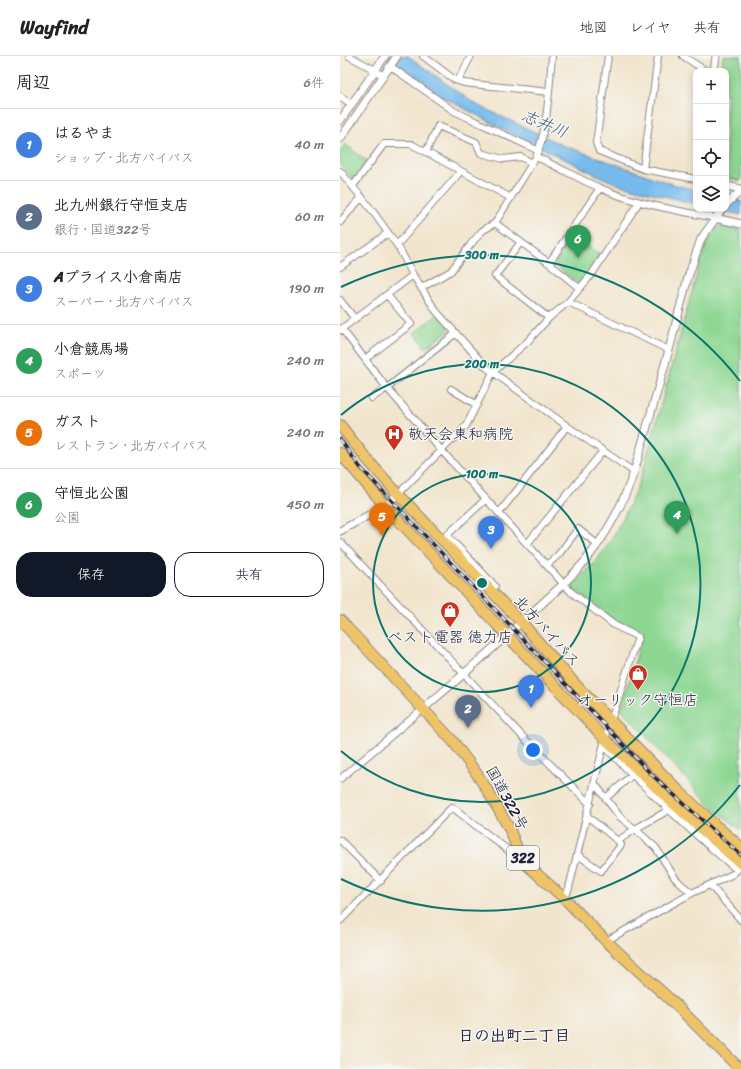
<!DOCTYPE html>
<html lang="ja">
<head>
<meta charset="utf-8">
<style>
	:root { --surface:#fff; --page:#f6f6f6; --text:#222; --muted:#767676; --line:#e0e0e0; --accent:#111827 }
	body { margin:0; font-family:Sriracha,"Klee One",sans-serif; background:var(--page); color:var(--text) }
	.controls { position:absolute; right:12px; top:12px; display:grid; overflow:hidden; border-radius:8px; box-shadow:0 2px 10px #0003 }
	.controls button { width:36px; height:36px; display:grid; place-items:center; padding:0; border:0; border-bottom:1px solid var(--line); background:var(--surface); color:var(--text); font:20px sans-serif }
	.you { position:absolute; left:193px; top:694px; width:14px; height:14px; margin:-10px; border:3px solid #fff; border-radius:50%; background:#1a73e8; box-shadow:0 0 0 6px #1a73e833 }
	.badge { display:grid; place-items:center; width:26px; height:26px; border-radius:50%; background:var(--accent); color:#fff; font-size:13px; font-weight:700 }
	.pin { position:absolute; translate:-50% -33px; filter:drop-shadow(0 1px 2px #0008) }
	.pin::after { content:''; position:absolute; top:21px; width:14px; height:12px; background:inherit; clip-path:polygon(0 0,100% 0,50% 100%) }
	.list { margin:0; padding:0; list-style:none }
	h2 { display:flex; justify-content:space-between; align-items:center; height:52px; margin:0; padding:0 16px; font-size:17px }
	h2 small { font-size:13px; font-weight:400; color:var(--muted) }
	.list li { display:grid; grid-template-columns:26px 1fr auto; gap:12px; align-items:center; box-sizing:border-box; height:72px; padding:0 16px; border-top:1px solid var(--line) }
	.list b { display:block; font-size:15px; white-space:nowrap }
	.list p { margin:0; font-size:13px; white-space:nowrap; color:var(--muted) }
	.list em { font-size:13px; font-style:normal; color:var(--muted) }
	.actions { display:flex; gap:8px; padding:12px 16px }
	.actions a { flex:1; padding:9px 0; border:1px solid var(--accent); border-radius:16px; text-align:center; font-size:14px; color:var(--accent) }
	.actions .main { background:var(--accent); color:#fff }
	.icon { flex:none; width:22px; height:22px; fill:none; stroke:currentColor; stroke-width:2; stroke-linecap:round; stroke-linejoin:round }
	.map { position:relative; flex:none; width:401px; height:1013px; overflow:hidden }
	header { display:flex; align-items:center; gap:24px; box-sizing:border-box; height:56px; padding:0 20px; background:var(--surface); border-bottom:1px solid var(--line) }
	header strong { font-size:19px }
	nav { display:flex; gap:22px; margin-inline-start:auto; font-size:14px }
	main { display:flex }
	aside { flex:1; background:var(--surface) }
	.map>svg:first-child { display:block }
	.green { fill:#8ed793; stroke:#587c67 }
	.water { fill:#77bbed; stroke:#4c6e94 }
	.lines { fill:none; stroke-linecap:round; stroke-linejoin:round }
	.minor-casing { stroke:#8a8484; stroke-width:8 }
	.tertiary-casing { stroke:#8a8484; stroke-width:9 }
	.trunk-casing { stroke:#8a8484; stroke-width:12 }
	.minor { stroke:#fff; stroke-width:6 }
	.tertiary { stroke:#fff; stroke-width:7 }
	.trunk { stroke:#efc469; stroke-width:10 }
	.rail-casing { stroke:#22223b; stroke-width:3.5 }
	.rail { stroke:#f6f6f2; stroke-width:2; stroke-dasharray:6; stroke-linecap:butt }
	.ring { fill:none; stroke:#0f766e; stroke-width:2 }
	.labels { text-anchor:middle; stroke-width:3; stroke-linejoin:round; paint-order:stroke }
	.shield { fill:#f6f6f2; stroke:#626272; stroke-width:1 }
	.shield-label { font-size:14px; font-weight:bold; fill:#22223b }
	.poi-label { font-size:15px; fill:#22223b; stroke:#f6f6f2 }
	.street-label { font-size:15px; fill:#22223b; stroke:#f6f6f2 }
	.water-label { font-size:16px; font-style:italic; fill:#405879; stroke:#f6f6f2 }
	.neighbourhood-label { font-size:16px; font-weight:bold; fill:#22223b; stroke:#f6f6f2 }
	.centre { fill:#0f766e; stroke:#f6f6f2; stroke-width:2 }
	.ring-label { font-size:12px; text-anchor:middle; font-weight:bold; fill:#0f766e; stroke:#f6f6f2; stroke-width:3; stroke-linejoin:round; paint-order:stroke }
</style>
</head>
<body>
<header>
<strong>Wayfind</strong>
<nav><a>地図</a><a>レイヤ</a><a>共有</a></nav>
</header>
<main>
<aside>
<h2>周辺<small>6件</small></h2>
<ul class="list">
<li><span class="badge" style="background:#3f7fe0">1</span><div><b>はるやま</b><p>ショップ · 北方バイパス</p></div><em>40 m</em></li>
<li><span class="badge" style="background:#5c6f8a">2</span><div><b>北九州銀行守恒支店</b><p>銀行 · 国道322号</p></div><em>60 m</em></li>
<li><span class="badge" style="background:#3f7fe0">3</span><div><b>Aプライス小倉南店</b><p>スーパー · 北方バイパス</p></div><em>190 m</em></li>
<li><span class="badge" style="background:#2e9e5b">4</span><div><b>小倉競馬場</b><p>スポーツ</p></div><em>240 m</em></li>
<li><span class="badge" style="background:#e8710a">5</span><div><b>ガスト</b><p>レストラン · 北方バイパス</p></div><em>240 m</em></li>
<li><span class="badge" style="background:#2e9e5b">6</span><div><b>守恒北公園</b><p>公園</p></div><em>450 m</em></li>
</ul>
<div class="actions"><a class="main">保存</a><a>共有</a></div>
</aside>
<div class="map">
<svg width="401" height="1013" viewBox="0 0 401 1013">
	<rect width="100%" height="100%" fill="#f6f6f2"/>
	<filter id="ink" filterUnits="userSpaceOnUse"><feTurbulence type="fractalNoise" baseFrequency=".025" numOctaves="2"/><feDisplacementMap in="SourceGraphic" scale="8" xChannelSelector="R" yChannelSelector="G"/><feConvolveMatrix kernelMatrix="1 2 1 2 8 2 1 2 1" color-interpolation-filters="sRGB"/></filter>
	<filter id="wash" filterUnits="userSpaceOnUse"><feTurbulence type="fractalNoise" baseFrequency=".012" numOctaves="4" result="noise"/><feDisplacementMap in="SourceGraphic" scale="16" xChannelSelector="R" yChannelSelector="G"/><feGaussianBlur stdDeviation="0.9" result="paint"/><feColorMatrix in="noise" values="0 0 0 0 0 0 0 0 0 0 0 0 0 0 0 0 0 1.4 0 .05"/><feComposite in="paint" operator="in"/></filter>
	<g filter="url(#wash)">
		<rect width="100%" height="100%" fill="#f2e5cd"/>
		<path class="green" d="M383 0H401V125L386 122V15H382Z
			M5 88 28 106 17 122 11 121 0 108V95Z
			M380 169 401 174V774L373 752 281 653 304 575 278 567 233 533V529C244 518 256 506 264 494 280 470 292 445 302 418L360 206 368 185Z
			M233 180 260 198 247 218 238 227 216 210V205Z
			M97 259 109 271 108 275 86 292 74 277Z"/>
		<path class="water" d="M46 0H68L135 48 222 89 329 127 356 134V148L280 129 259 120 165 74 105 42Z
			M386 141 401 145V159L375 153H386Z"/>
	</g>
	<g filter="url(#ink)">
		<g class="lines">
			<defs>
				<path id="minor" d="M9 0 35 14 43 20
					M83 0 115 24 124 27 209 36
					M268 0 256 87 259 95 303 113 356 123
					M343 0 366 15
					M50 10 114 55 199 95
					M118 25 131 0
					M0 40 11 48
					M86 96 98 70 136 86 141 97 163 103 181 101 192 107
					M196 101C218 110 238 123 260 132 296 148 336 154 375 162
					M303 113 318 0
					M0 115 31 153 59 192 73 219 96 255 146 311 227 370 294 416
					M13 130 44 88H71L171 142
					M0 166 22 141
					M155 167 196 101C208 72 209 32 212 0
					M181 186 155 220 209 262
					M57 189 121 115
					M209 207 260 132
					M0 211 48 177
					M81 232 111 215 131 188 142 175 155 167 209 207 239 232
					M0 244 15 263
					M228 246 329 294
					M2 273 47 332 102 395 231 536 274 569 298 581 265 683 229 832 225 843
					M0 274 73 219
					M25 303 71 268 47 239
					M111 333 137 349
					M32 342 47 332 116 277
					M58 438 126 370 153 316 187 286 209 262 228 246 252 218 299 146
					M146 443 107 479 155 530 153 537
					M159 457 186 423 227 370
					M0 486 183 681 250 748
					M187 488 263 395
					M207 509 219 498 238 473 257 488
					M264 690C306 733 350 775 397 814
					M0 723 84 652
					M255 728 280 761 295 773 329 754
					M266 742 292 719
					M247 760 278 785 295 773 316 792 335 822 342 829 352 837
					M0 784 41 825
					M238 799 261 815 281 789 278 785
					M370 829 401 864
					M0 865 112 751 182 805
					M266 885 352 837 393 818 398 813"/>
				<path id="tertiary" d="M374 15 376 0
					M0 65 45 0
					M0 83 57 0
					M386 130 401 133
					M386 149 395 140 401 136
					M375 162 401 168
					M0 475 45 450 58 438
					M84 652C116 625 147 598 178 569 201 548 226 528 246 504 267 478 283 448 294 416L329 294 348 221 361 183 382 153"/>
				<path id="trunk" d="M0 369 26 402 58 438 181 566 236 629 338 734 374 768 401 791
					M0 397 45 450 265 683 327 742 401 808
					M0 564 112 684 135 715 149 737 169 772 177 792 186 808 225 843 266 885 336 949 400 1013"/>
			</defs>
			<use href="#minor" class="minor-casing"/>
			<use href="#tertiary" class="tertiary-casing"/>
			<use href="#trunk" class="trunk-casing"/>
			<use href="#minor" class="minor"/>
			<use href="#tertiary" class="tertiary"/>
			<use href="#trunk" class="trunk"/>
			<defs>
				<path id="rail" d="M0 383 20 411 312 719 401 799"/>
			</defs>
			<use href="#rail" class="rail-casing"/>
			<use href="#rail" class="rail"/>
		</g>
	</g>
	<g class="ring">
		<circle cx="142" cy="527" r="109"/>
		<path d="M1 359A219 219 0 1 1 1 695"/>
		<path d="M400 729A328 328 0 0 1 1 823M1 231A328 328 0 0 1 400 325"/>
	</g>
	<defs>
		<symbol id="hospital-pin" viewBox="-11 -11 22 30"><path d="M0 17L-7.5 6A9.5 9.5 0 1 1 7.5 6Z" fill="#c8321e" stroke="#f6f6f2"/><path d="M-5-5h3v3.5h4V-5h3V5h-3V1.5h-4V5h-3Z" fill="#fff"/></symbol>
		<symbol id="shop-pin" viewBox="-11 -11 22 30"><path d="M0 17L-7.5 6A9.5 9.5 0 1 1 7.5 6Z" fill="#c8321e" stroke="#f6f6f2"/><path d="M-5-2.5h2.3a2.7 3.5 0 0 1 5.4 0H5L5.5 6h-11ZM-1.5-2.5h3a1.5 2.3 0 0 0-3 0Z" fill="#fff"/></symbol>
	</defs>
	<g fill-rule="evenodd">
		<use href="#hospital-pin" x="43" y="367" width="22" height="30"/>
		<use href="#shop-pin" x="99" y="544" width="22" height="30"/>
		<use href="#shop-pin" x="287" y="607" width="22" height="30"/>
	</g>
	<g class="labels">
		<rect class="shield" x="167" y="790" width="32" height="24" rx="3"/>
		<g class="shield-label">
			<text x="183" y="807">322</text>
		</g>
		<g class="poi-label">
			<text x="68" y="383" text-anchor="start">敬天会東和病院</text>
			<text x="110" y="586">ベスト電器 徳力店</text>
			<text x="298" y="649">オーリック守恒店</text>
		</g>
		<g class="street-label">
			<text transform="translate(207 575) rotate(48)" y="5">北方バイパス</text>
			<text transform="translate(167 742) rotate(61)" y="5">国道322号</text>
		</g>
		<g class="water-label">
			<text transform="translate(205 67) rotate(23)" y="6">志井川</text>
		</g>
		<g class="neighbourhood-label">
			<text x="174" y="985">日の出町二丁目</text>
		</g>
	</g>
	<circle cx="142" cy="527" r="6" class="centre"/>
	<g class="ring-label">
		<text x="142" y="203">300 m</text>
		<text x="142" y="312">200 m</text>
		<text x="142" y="422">100 m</text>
	</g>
</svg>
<div class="controls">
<button>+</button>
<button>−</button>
<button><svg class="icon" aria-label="locate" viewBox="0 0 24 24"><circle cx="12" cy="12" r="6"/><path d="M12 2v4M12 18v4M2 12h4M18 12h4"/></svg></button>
<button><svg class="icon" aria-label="layers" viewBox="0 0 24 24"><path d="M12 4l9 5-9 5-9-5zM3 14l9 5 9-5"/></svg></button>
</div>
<div class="you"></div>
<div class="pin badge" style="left:191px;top:652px;background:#3f7fe0">1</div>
<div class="pin badge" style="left:128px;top:672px;background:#5c6f8a">2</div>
<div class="pin badge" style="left:151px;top:493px;background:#3f7fe0">3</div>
<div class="pin badge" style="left:337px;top:478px;background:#2e9e5b">4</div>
<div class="pin badge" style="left:42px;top:480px;background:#e8710a">5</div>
<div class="pin badge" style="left:238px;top:202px;background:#2e9e5b">6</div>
</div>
</main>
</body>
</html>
